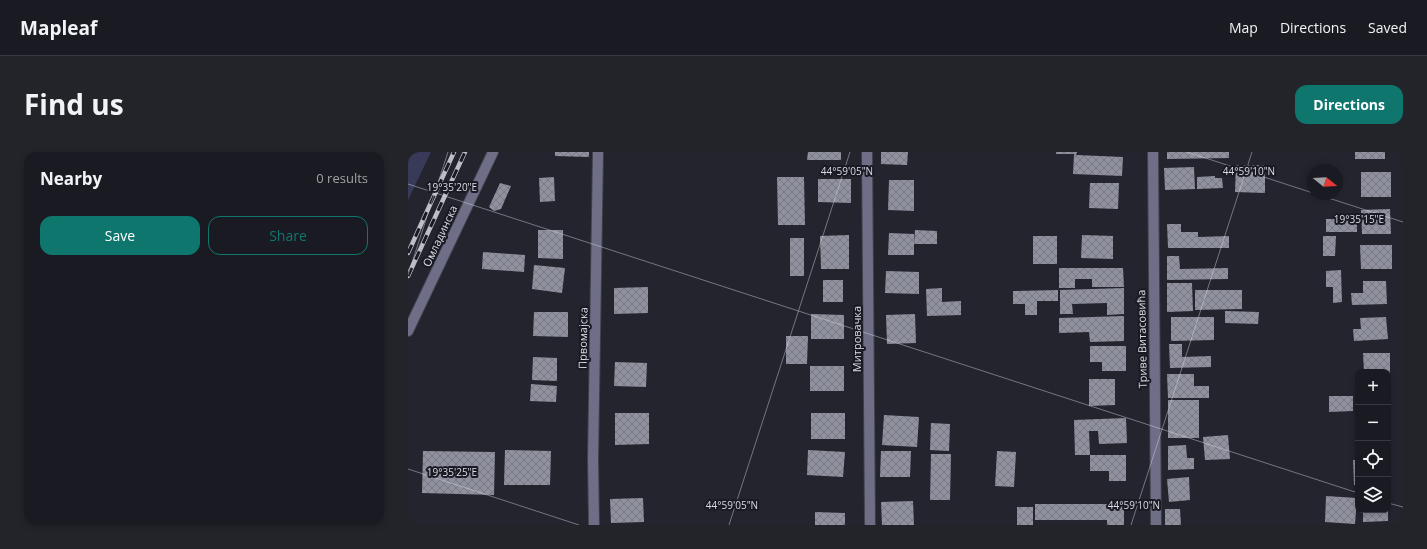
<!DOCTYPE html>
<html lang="en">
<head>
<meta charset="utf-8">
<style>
	:root { --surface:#1a1b22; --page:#23242a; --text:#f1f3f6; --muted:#9fa1a5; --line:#383940; --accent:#0f766e }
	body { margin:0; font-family:"Open Sans",sans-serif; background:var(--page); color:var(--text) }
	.controls { position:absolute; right:12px; bottom:12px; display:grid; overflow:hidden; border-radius:8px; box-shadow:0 2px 6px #0003 }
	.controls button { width:36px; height:36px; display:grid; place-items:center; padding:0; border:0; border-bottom:1px solid var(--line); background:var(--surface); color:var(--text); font:20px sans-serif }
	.compass { position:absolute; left:899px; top:12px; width:36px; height:36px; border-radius:50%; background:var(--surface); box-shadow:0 2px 6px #0003; rotate:108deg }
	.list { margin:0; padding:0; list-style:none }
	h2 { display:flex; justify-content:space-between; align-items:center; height:52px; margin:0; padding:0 16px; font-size:17px }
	h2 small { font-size:13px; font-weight:400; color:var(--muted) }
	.actions { display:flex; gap:8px; padding:12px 16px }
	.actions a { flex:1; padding:9px 0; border:1px solid var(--accent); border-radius:12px; text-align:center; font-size:14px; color:var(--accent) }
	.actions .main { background:var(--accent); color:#fff }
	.icon { flex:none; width:22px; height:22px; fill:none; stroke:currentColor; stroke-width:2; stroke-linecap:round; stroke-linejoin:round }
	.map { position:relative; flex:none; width:995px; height:373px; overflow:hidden; border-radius:12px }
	header { display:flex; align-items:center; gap:24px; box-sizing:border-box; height:56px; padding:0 20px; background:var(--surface); border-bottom:1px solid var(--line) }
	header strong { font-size:19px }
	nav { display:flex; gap:22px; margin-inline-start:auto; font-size:14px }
	.intro { display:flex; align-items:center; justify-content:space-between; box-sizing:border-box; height:96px; padding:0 24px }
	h1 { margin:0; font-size:28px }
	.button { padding:10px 18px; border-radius:12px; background:var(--accent); color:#fff; font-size:14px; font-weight:700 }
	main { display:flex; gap:24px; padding:0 24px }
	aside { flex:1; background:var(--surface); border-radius:12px; box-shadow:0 2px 6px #0003 }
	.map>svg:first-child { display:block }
	.green { fill:#393959 }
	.building { fill:url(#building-cross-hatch) }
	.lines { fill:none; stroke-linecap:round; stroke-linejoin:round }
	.minor-casing { stroke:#40414b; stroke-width:12 }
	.minor { stroke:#6e6f87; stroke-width:10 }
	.rail-casing { stroke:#bcbdc5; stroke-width:4.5 }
	.rail { stroke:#1a1a24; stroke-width:3; stroke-dasharray:9; stroke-linecap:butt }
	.ticks { fill:none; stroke:#dadbe2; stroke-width:1; stroke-opacity:0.45 }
	.labels { text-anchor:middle; stroke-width:4; stroke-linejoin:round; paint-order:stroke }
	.street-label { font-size:11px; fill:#dadbe2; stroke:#1a1a24 }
	.ticks-label { font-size:10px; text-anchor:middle; fill:#dadbe2; stroke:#1a1a24; stroke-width:4; stroke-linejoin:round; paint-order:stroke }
</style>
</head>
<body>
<header>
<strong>Mapleaf</strong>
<nav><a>Map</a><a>Directions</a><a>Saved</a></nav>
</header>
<div class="intro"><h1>Find us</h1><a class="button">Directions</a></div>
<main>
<aside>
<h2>Nearby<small>0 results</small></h2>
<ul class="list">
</ul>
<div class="actions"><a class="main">Save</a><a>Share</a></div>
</aside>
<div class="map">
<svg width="995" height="373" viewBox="0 0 995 373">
	<defs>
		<pattern id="building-cross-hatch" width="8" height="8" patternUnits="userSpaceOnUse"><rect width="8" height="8" fill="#90919e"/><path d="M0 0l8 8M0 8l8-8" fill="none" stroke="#787983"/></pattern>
	</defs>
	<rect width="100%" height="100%" fill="#23242e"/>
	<path class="green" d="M0 0H23L0 48Z"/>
	<path class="building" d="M147 0H181V5L147 4Z
		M400 0H433V8H399Z
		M473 0H500L499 13 473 12Z
		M648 0H669L668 3 715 5 714 24 665 22 666 2H648Z
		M759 0H821V6L759 7Z
		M947 0H977V7H947Z
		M828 13H857V41L827 40Z
		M786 15 787 37 757 38 756 16Z
		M953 20H983V45H953Z
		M807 24V26H814L815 36 789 37V25Z
		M146 25 147 49 132 50 131 26Z
		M369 25H396L397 73H370Z
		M410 27H443V51L410 50Z
		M481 28H506V59L480 58Z
		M92 31 103 34 93 57 86 59 81 55Z
		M682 31H711L710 57 681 56Z
		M982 57 983 82H954L953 58Z
		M918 67H949V80H918Z
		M759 72H773V80H790V85L821 84V96H760Z
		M130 78H155V107L130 106Z
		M507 78 529 79V92H506Z
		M481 81 506 82V103H480Z
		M441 83V117H413L412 84Z
		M674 83 705 84V107L673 106Z
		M625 84H649V112H625Z
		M915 84H928L927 104H915Z
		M382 86H396V124H382Z
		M952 93H984V117H953Z
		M75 100 117 103 116 120 74 117Z
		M759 104H771L772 117 820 116V127L759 128Z
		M126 113 157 116 154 141 124 137Z
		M651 116H715L716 135H684V127H667V136H651Z
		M933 118 934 150 925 151V135H918V119Z
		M478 119 511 120V142L477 141Z
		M415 128H435V150H415Z
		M955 129H978L979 152 944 153 943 141H955Z
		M759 131H784L785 159 759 160Z
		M240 135V161L206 162V136Z
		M534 136V150L553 149V163L519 164 518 137Z
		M716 136V162L699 163V151L664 152 665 162H652V138Z
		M650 138V149H629V163H617V152H605V139Z
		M787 138H834V157L787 158Z
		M817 159 851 160 850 172 817 171Z
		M126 160H160V185L125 184Z
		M403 162 436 163V187H403Z
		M507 162 508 191 479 192 478 163Z
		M716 164V189L682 190 681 180 651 181V166Z
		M763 165H806V188L763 189Z
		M978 165 980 187 946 189 945 177H953L952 166Z
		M378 184H400L399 212H378Z
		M761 192H774V205L803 204V215L762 216Z
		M682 194H718V219H694V210H682Z
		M955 201H982V225H980V220H956Z
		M125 205 149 206V229L124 228Z
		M207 210 239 211 238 235 206 234Z
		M402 214H436V239H402Z
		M759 222H786V234H801V246H760Z
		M681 227H707V253L681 254Z
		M123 232 149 234 148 250 122 249Z
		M921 244H945V259L921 260Z
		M760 248H791V286H760Z
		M207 261H241V292L207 293Z
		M403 261H437V287H403Z
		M476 263 511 265 509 295 474 293Z
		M718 266 719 291 691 292 690 279H681L682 303H667L666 268Z
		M523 271 542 272 541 299 522 298Z
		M820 283 822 307 797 308 795 285Z
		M778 293 779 306H786V317L760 318V294Z
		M97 298 143 299 142 333H96Z
		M400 298 437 300 435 325 399 323Z
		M15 299 87 300 86 343 14 341Z
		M473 299H503L502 325H472Z
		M589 299 608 300 606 335 587 334Z
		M523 302H543L542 348H522Z
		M682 303H718V329H701V319H682Z
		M945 308H950V333H946Z
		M781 325 782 348 761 350 759 327Z
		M918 344 949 346 947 372 917 370Z
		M235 346 236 370 203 371 202 347Z
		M505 349 506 373H474L473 350Z
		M627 352H716V373H699V368H627Z
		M609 355H625V373H609Z
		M757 357H772L773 373H757Z
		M955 358H980V369L955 370Z
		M407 360 437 361V373H407Z"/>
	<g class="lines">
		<defs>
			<path id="minor" d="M459 0 462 373
				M745 0 748 373
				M0 179 85 0
				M186 373 185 307 190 0"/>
		</defs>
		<use href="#minor" class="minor-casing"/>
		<use href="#minor" class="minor"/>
		<defs>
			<path id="rail" d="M0 101 46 0
				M0 124 57 0"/>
		</defs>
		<use href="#rail" class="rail-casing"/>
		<use href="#rail" class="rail"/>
	</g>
	<path class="ticks" d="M779 0 905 41M0 32 950 341M908 42 995 70M0 123 40 0M0 317 171 373M980 351 995 355M321 373 442 0M723 373 844 0"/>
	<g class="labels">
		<g class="street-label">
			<text transform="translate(32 84) rotate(-65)" y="4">Омладинска</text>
			<text transform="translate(175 186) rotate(-89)" y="4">Првомајска</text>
			<text transform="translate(449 187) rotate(-90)" y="4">Митровачка</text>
			<text transform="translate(734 187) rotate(-91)" y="4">Триве Витасовића</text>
		</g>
	</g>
	<g class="ticks-label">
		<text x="439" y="23">44°59'05"N</text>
		<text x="841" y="23">44°59'10"N</text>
		<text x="44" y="39">19°35'20"E</text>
		<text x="951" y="71">19°35'15"E</text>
		<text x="44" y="324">19°35'25"E</text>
		<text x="324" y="357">44°59'05"N</text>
		<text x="726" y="357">44°59'10"N</text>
	</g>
</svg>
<div class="controls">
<button>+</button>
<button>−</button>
<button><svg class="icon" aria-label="locate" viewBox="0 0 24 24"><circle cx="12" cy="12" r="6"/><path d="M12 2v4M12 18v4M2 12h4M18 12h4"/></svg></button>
<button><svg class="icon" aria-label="layers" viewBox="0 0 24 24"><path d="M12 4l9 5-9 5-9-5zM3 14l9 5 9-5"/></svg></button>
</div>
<svg class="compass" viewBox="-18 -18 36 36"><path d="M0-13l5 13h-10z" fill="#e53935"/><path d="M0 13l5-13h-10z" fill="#9fa1a5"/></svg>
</div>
</main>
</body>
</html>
